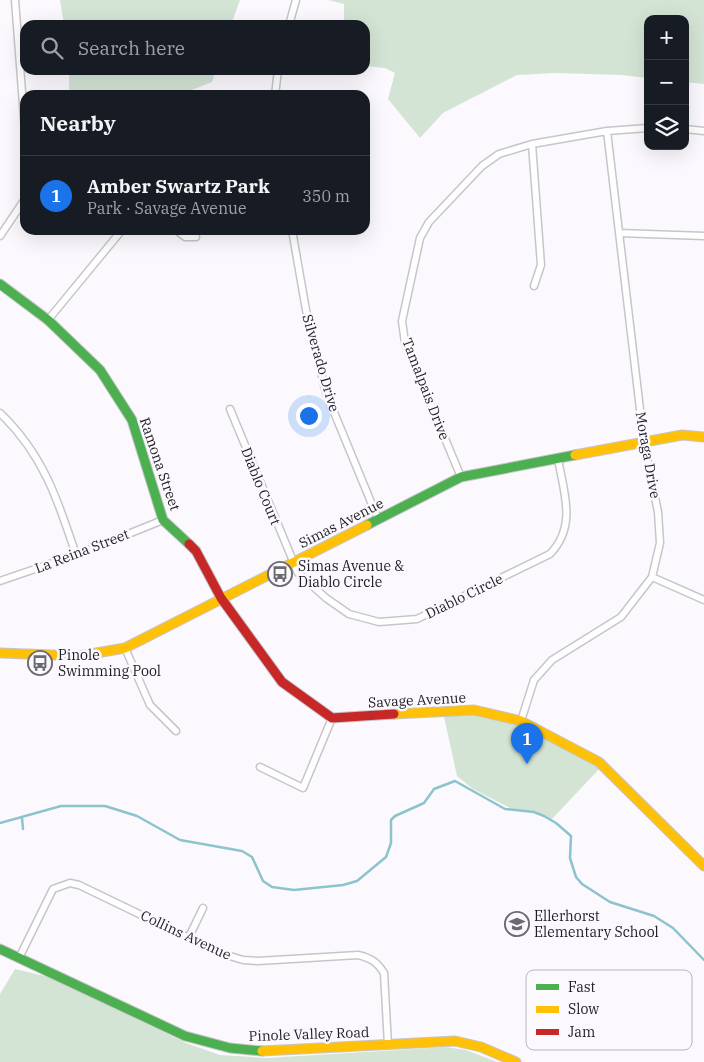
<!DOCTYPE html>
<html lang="en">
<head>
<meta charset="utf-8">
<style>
	:root { --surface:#171b24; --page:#242831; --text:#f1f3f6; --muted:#9ea1a6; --line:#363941; --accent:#1a73e8 }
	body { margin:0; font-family:"IBM Plex Serif",serif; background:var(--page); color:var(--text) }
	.controls { position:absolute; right:15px; top:15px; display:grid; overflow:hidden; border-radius:10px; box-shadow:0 5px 20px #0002 }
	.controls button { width:45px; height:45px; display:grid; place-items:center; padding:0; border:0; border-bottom:1px solid var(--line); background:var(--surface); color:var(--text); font:25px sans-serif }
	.you { position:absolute; left:308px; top:415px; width:18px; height:18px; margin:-12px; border:4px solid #fff; border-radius:50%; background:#1a73e8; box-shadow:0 0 0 8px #1a73e833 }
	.badge { display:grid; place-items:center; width:32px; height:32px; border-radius:50%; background:var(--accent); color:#fff; font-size:16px; font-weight:700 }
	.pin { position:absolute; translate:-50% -41px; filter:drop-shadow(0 1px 2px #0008) }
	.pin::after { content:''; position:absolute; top:26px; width:18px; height:15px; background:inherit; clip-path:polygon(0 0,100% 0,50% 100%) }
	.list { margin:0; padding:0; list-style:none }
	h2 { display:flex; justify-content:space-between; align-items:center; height:65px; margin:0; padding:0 20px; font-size:21px }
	h2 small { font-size:16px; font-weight:400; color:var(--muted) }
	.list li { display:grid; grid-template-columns:32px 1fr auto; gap:15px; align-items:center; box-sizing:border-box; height:80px; padding:0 20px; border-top:1px solid var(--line) }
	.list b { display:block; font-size:19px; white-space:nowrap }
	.list p { margin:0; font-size:16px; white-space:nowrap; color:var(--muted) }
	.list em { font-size:16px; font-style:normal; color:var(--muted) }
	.icon { flex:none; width:28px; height:28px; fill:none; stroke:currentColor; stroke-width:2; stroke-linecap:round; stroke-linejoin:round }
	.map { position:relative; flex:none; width:704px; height:1062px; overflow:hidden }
	.search { position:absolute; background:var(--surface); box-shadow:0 5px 20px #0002; left:20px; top:20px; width:350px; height:55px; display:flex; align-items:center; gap:12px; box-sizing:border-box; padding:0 18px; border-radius:15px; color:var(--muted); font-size:19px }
	.panel { position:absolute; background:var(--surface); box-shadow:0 5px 20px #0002; left:20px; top:90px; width:350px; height:145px; border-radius:15px }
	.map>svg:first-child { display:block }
	.green { fill:#d3e4d5 }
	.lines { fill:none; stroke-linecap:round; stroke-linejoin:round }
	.stream { stroke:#8cc3cd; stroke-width:2.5 }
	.street-casing { stroke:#c7c5c9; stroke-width:9 }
	.fast-casing { stroke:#c7c5c9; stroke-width:11 }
	.slow-casing { stroke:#c7c5c9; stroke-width:11 }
	.jam-casing { stroke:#c7c5c9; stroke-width:11 }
	.street { stroke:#fefeff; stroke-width:6 }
	.fast { stroke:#4caf50; stroke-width:9 }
	.slow { stroke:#ffc107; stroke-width:9 }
	.jam { stroke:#c62828; stroke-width:9 }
	.labels { text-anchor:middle; stroke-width:5; stroke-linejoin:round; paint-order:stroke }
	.street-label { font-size:14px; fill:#1e1d21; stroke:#fbf8fe }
	.poi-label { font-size:14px; fill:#1e1d21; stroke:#fbf8fe; text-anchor:start }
	.key { fill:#fbf8fe; stroke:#b9b6bc; stroke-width:1 }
	.key-label { font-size:14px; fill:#1e1d21 }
</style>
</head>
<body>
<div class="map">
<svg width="704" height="1062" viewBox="0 0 704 1062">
	<rect width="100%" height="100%" fill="#fbf9fd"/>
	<path class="green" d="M60 0H240L231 25H64Z
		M328 0H704V84L685 82V19H648V78L621 75 555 73 517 75 443 113 420 138 388 99 395 73 385 68 365 66V25H344V4Z
		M69 70H216L212 82 179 95H69Z
		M443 712 472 713 518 722 601 767 552 819 536 811 512 809 473 789 457 776Z
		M15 969 49 977 186 1043 220 1055 267 1058 446 1047 466 1050 497 1062H0V994Z"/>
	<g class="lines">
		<path class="stream" d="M22 818 23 829
			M0 823 61 806H105L137 816 180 840 242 851 252 857 263 881 272 887 294 890 343 885 357 881 386 857 391 843V820L395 816 424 803 434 789 455 781 505 809 534 812 544 816 556 823 571 836 570 858 576 877 582 884 610 902 654 916 673 928 704 960"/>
		<defs>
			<path id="street" d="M15 0 25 131
				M289 25 296 0
				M275 95 278 70
				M685 129 704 131
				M532 144 541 265 534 286
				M176 230 185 237H196
				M292 230 306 310 326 393 378 519
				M619 233 704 236
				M0 236 25 199
				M48 320 122 230
				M230 409 298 573 326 598 349 614 379 622 417 619 550 554C577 526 564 493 558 459
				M0 413C43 454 58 500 76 555
				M461 477 405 343 402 321 420 238 429 222 482 166 499 154 532 144 607 131 648 128
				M652 577 704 600
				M0 581 76 555 163 520
				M125 648 150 705 176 731
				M521 721 534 680 552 660 621 617 652 577 660 543 658 512 644 443 607 131
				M260 767 303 788 332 718
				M189 937 203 908
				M19 958 53 889 70 883 79 885 220 953 243 960 258 961 358 955C371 958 377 962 384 973L388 1045"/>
			<path id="fast" d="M0 284 48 320 100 370 132 420 163 520 189 544
				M367 525 461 477 575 455
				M0 949 185 1036 230 1048 262 1051"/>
			<path id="slow" d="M575 455 682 435 704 437
				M0 653 79 656 125 648 367 525
				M394 714 474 710 521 721 599 762 704 866
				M262 1051 455 1041 481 1047 516 1062"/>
			<path id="jam" d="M189 544 196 551 221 598 282 682 332 718 394 714"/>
		</defs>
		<use href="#street" class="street-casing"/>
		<use href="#fast" class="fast-casing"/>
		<use href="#slow" class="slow-casing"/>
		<use href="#jam" class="jam-casing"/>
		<use href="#street" class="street"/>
		<use href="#fast" class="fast"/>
		<use href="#slow" class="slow"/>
		<use href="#jam" class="jam"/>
	</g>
	<defs>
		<symbol id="bus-ring" viewBox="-11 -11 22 22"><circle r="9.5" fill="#fbf8fe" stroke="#6b6a6e" stroke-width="1.5"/><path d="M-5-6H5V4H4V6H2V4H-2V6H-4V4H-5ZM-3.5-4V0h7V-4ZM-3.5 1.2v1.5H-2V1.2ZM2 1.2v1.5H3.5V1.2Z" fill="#6b6a6e"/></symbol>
		<symbol id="school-ring" viewBox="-11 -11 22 22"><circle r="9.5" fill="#fbf8fe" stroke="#6b6a6e" stroke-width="1.5"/><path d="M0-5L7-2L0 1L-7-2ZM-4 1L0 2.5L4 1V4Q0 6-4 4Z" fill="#6b6a6e"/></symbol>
	</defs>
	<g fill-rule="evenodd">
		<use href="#bus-ring" x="266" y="560" width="28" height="28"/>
		<use href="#bus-ring" x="26" y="649" width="28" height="28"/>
		<use href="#school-ring" x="503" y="910" width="28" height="28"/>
	</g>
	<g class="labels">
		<g class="street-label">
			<text transform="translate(321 363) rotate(74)" y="5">Silverado Drive</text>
			<text transform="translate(426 389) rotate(69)" y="5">Tamalpais Drive</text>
			<text transform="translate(648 455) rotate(80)" y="5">Moraga Drive</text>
			<text transform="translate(160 464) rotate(71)" y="5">Ramona Street</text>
			<text transform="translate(261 486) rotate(68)" y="5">Diablo Court</text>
			<text transform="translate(341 523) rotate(-27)" y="5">Simas Avenue</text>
			<text transform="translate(82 551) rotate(-21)" y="5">La Reina Street</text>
			<text transform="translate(464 596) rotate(-26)" y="5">Diablo Circle</text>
			<text transform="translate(417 700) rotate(-3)" y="5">Savage Avenue</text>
			<text transform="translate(186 935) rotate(25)" y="5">Collins Avenue</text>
			<text transform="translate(309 1034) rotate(-2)" y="5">Pinole Valley Road</text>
		</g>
		<g class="poi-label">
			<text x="298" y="571">Simas Avenue &amp;<tspan x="298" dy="16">Diablo Circle</tspan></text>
			<text x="58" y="660">Pinole<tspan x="58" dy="16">Swimming Pool</tspan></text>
			<text x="534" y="921">Ellerhorst<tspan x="534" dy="16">Elementary School</tspan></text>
		</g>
	</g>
	<rect x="526" y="970" width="166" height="80" rx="8" class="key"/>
	<rect x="536" y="984" width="23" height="6" fill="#4caf50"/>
	<rect x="536" y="1006" width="23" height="7" fill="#ffc107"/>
	<rect x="536" y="1029" width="23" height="6" fill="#c62828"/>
	<g class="key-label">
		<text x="568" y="992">Fast</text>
		<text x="568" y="1014">Slow</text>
		<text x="568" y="1037">Jam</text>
	</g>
</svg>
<div class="controls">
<button>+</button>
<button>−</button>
<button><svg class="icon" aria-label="layers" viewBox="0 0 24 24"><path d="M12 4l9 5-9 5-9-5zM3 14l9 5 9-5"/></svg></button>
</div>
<div class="you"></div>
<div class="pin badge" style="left:527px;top:764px">1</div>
<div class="search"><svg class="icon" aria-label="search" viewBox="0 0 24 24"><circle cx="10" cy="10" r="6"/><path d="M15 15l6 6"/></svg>Search here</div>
<section class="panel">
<h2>Nearby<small></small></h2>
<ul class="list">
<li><span class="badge">1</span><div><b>Amber Swartz Park</b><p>Park · Savage Avenue</p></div><em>350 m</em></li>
</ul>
</section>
</div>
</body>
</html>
